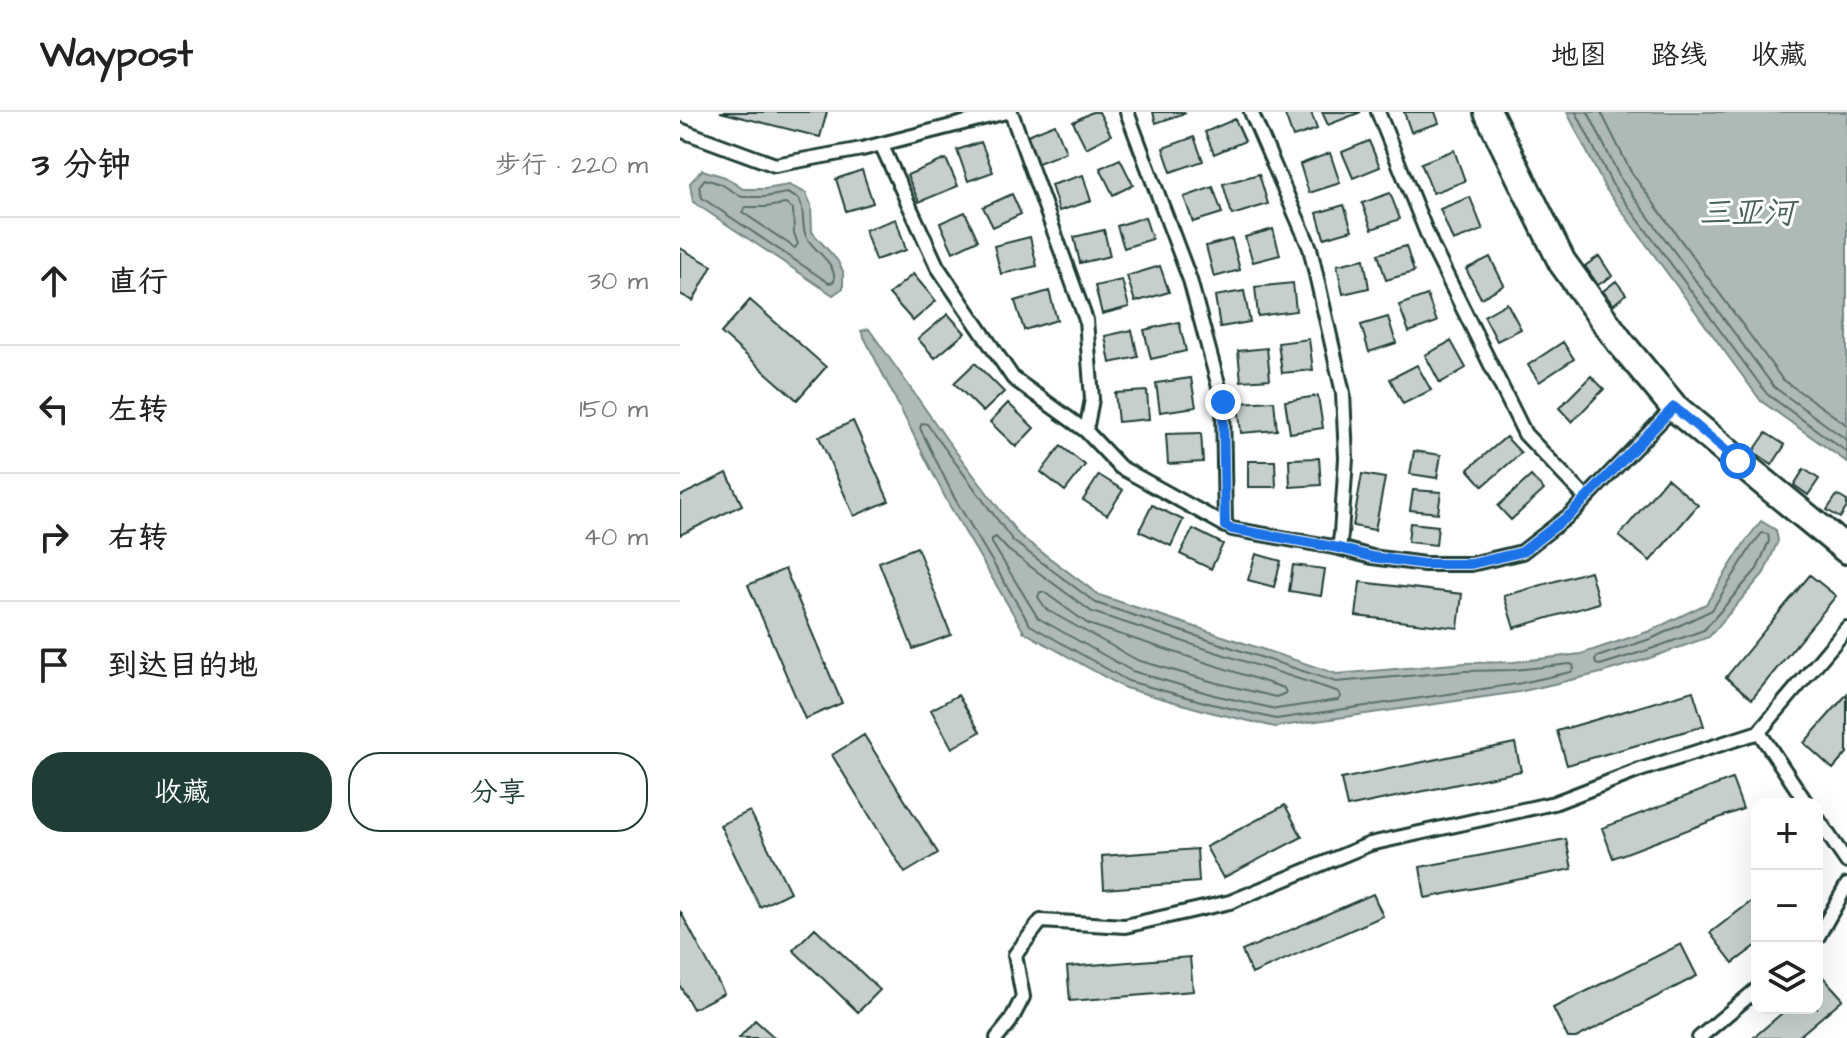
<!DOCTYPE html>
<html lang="zh">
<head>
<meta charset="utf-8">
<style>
	:root { --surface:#fff; --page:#f6f6f6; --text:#222; --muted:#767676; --line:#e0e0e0; --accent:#1f3d34 }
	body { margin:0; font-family:"Architects Daughter","LXGW WenKai TC",sans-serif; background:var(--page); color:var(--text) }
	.controls { position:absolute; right:24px; bottom:24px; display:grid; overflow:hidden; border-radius:16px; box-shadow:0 8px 32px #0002 }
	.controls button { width:72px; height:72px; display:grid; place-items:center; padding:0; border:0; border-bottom:2px solid var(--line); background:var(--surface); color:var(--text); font:40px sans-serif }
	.stop { position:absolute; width:24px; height:24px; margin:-18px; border:6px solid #1a73e8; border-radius:50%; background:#fff }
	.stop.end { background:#1a73e8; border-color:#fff; box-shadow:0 2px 8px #0008 }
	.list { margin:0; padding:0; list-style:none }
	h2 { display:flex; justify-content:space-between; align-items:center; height:104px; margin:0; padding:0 32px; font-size:34px }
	h2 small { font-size:26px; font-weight:400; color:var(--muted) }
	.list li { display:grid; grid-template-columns:52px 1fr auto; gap:24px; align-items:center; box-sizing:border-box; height:128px; padding:0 32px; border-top:2px solid var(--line) }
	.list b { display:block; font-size:30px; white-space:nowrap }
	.list em { font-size:26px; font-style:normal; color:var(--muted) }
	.actions { display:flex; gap:16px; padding:24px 32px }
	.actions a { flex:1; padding:18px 0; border:2px solid var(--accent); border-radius:32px; text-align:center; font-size:28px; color:var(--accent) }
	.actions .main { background:var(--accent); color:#fff }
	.icon { flex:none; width:44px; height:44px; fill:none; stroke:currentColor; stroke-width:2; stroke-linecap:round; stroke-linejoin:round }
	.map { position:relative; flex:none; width:1167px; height:926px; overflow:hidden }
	header { display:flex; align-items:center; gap:48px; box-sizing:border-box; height:112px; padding:0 40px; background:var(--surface); border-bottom:2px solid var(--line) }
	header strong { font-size:38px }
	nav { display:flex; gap:44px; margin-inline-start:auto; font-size:28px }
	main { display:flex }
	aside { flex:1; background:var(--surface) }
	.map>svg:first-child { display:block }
	.water { fill:#afbab7; stroke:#758883; stroke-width:2 }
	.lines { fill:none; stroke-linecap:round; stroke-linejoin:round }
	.shore { stroke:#596f68; stroke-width:2 }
	.building { fill:#c7cfcc; stroke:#1f3d34; stroke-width:2 }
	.lane-casing { stroke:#1f3d34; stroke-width:18 }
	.street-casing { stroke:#1f3d34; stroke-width:32 }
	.lane { stroke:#fff; stroke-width:12 }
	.street { stroke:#fff; stroke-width:26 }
	.route { stroke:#1a73e8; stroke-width:10 }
	.labels { text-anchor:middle; stroke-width:6; stroke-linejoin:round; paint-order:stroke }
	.water-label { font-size:32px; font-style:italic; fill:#4a625b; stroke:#fff }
</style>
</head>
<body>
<header>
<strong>Waypost</strong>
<nav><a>地图</a><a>路线</a><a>收藏</a></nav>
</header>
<main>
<aside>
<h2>3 分钟<small>步行 · 220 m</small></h2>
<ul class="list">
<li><svg class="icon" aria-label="ahead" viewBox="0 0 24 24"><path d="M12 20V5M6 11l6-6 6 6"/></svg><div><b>直行</b></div><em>30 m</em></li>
<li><svg class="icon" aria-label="left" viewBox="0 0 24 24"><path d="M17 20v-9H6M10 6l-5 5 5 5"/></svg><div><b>左转</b></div><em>150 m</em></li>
<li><svg class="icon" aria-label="right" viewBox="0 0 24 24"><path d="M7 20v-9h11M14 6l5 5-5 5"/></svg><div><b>右转</b></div><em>40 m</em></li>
<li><svg class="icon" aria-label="arrive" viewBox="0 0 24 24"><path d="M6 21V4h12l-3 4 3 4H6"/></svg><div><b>到达目的地</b></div></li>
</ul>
<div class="actions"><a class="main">收藏</a><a>分享</a></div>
</aside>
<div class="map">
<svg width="1167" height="926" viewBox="0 0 1167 926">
	<rect width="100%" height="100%" fill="#fff"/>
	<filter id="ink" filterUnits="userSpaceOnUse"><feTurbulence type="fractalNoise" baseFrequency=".0125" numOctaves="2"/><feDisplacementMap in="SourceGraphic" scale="16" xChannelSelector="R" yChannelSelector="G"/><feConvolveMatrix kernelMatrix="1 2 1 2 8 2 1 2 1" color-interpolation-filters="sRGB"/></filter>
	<g filter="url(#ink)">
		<path class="water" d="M887 0H1167V350L1081 289 925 76Z
			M22 58 45 65 63 77H85L109 73 126 81 131 93 132 120 157 148 163 159V176L153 183 13 90 10 71Z
			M189 217 267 328 339 423 419 483 657 562 785 551 834 550 901 542 970 519 1026 492 1065 430 1081 409 1096 418 1098 429 1084 461 1029 525 967 547 921 561 839 580 595 615 530 600 445 576 344 520 268 391 181 219Z"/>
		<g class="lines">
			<path class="shore" d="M896 0 932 72 1087 282 1167 340
				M908 0 940 66 1094 275 1167 328
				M921 0 951 60 1102 267 1167 313
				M25 67 41 72 62 85H85L107 81 119 87C126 99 120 115 127 126 136 141 157 151 154 170L149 171 22 86 19 74Z
				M106 92 113 97 114 121 118 132 115 136 62 100 66 95H85Z
				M242 311 247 312 333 429 416 491 656 570 785 559 834 558 890 552 893 553 894 557 891 560 837 572 596 607 532 592 448 569 350 513 275 387 240 316Z
				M1082 421 1088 422 1089 429 1077 457 1024 518 965 539 920 553 916 552 915 548 917 545 973 526 1032 498 1071 435Z
				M316 425 328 438 412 500 659 580 661 585 658 588 596 597 534 583 452 559 358 506 312 431V427Z
				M360 480H364L408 512 604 576 606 581 596 585 537 571 457 548 367 498 358 485Z"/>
		</g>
		<path class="building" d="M40 0H147L140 25Z
			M412 0H419L431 23 406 36 393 10Z
			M473 0H504L505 1 476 11Z
			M604 0H631L637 17 613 25Z
			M642 0H681L648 13Z
			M724 0H755L759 11 731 20Z
			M555 7 565 29 534 42 525 20Z
			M375 12 386 40 356 52 345 24Z
			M514 25 523 49 491 60 483 36Z
			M689 29 700 55 673 66 662 40Z
			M301 30 313 60 288 69 277 38Z
			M774 38 785 69 753 81 741 51Z
			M650 41 660 71 629 81 620 52Z
			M266 47 278 74 239 90 227 63Z
			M440 47 453 73 433 83 420 56Z
			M182 58 193 91 166 99 156 67Z
			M579 62 588 92 552 103 543 72Z
			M403 63 411 89 379 99 371 73Z
			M533 75 542 101 513 110 504 85Z
			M710 81 720 107 692 117 682 91Z
			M332 82 341 102 313 115 303 95Z
			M790 85 803 118 773 129 760 97Z
			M664 93 672 118 644 126 637 101Z
			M285 100 298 128 273 140 260 111Z
			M465 105 472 127 444 136 437 114Z
			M216 107 226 138 195 148 185 118Z
			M593 117 600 143 573 150 565 125Z
			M424 118 430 144 400 151 394 125Z
			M350 125 357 154 321 162 314 134Z
			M552 127 560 158 534 165 526 134Z
			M726 134 734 160 706 168 698 142Z
			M0 136 32 154 13 189 0 182Z
			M919 144 932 164 918 173 905 154Z
			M810 145 824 173 801 186 786 157Z
			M684 147 689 176 663 182 657 153Z
			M480 154 489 180 455 190 447 164Z
			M233 162 256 189 233 209 209 182Z
			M442 168 449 195 422 202 415 174Z
			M936 169 946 182 933 193 923 179Z
			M613 171 616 199 578 204 575 175Z
			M369 179 377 208 344 218 335 189Z
			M564 179 570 210 540 215 535 184Z
			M747 183 757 210 729 220 719 193Z
			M70 188 146 255 117 288 41 221Z
			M827 191 841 217 817 229 804 204Z
			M268 202 285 221 255 246 238 227Z
			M708 205 716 231 689 240 681 213Z
			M499 210 506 239 471 247 464 218Z
			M452 218 458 245 430 251 425 224Z
			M629 227 633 258 602 261 598 231Z
			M771 229 786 256 760 271 745 243Z
			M883 230 894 247 859 270 848 253Z
			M587 236 590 267 561 269 558 239Z
			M295 251 324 280 303 300 274 271Z
			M737 253 751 278 723 292 710 267Z
			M911 264 924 277 892 310 879 296Z
			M511 266 516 295 480 300 476 271Z
			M467 279 469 307 438 310 435 281Z
			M638 284 643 316 610 321 605 289Z
			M594 289 597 318 561 321 558 291Z
			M328 291 354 316 336 335 310 310Z
			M173 309 209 389 174 404 139 325Z
			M521 321 523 350 488 352 486 322Z
			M1086 321 1105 333 1092 353 1073 340Z
			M826 325 841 341 803 374 788 357Z
			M381 334 405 353 385 379 361 360Z
			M734 339 761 343 757 366 730 362Z
			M639 346 641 373 610 375 609 347Z
			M568 349H595L596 375H568Z
			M1124 357 1139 367 1128 383 1114 373Z
			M47 361 62 393 0 423V384Z
			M682 362 705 366 695 418 673 414Z
			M419 363 443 378 427 403 403 388Z
			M851 364 864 378 831 408 818 394Z
			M987 366 1018 393 970 449 939 424Z
			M733 378 761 380 758 401 730 398Z
			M1157 383 1167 389V395L1160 406 1147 398Z
			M472 393 503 408 491 434 459 419Z
			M730 411 758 414 756 433 728 430Z
			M513 417 543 432 531 457 500 442Z
			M237 435 271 523 233 537 199 450Z
			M576 442 601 449 594 475 568 468Z
			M613 453 645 457 641 484 609 479Z
			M105 457 162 591 125 607 68 473Z
			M910 459 919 491 834 516 824 484Z
			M1130 463 1156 484 1072 587 1046 565Z
			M680 470 782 482 778 516 676 504Z
			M1013 579 1024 614 887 653 877 619Z
			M1167 582V641L1153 657 1124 631Z
			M278 583 300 620 272 636 251 598Z
			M184 623 258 741 225 761 152 643Z
			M835 631 841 659 667 695 661 667Z
			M1052 667 1063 697 933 746 922 716Z
			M605 693 622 725 543 766 526 735Z
			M70 699 110 780 80 795 40 713Z
			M886 727 892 757 745 786 740 755Z
			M517 737 519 770 424 777 422 744Z
			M693 782 703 804 572 862 562 839Z
			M1077 785V833L1053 851 1030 821Z
			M0 799 44 881 13 897 0 874Z
			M135 816 200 878 178 900 113 838Z
			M1001 832 1017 864 896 926H888L873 896Z
			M510 845 513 879 390 889 387 855Z
			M1143 865 1163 887 1117 926H1073L1108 896H1137V871Z
			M75 908 95 926H59Z"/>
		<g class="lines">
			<defs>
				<path id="lane" d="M331 0 406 208 412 287 406 319
					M447 0 510 168 543 290 545 414
					M571 0 630 136 663 281 666 346 661 422 659 436 692 445 744 452H791L842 440 892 401 994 295
					M698 0 752 134 845 322 906 386
					M0 18 95 53 182 37 326 0
					M201 32 257 154 333 266 406 319 440 355 552 417 659 436
					M1127 692 1079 620 1167 516
					M1137 706 1167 750
					M1137 826 1167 773
					M317 926 330 910 343 885 335 843 361 809 445 814 550 790 690 732 874 691 960 658 1079 620
					M1019 926 1077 877"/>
				<path id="street" d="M808 0 882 150 940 230 994 295 1058 349 1167 438"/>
			</defs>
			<use href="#lane" class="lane-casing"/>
			<use href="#street" class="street-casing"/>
			<use href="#lane" class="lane"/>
			<use href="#street" class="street"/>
		</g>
	</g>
	<g class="lines" filter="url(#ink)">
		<path class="route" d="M543 290 545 414 552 417 659 436 692 445 744 452H791L842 440 892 401 994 295 1058 349"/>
	</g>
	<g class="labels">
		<g class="water-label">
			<text x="1067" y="111">三亚河</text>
		</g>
	</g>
</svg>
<div class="controls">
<button>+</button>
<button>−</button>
<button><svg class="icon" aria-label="layers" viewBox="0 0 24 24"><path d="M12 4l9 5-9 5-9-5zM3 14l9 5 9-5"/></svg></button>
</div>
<div class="stop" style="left:1058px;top:349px"></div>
<div class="stop end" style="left:543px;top:290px"></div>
</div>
</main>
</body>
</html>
